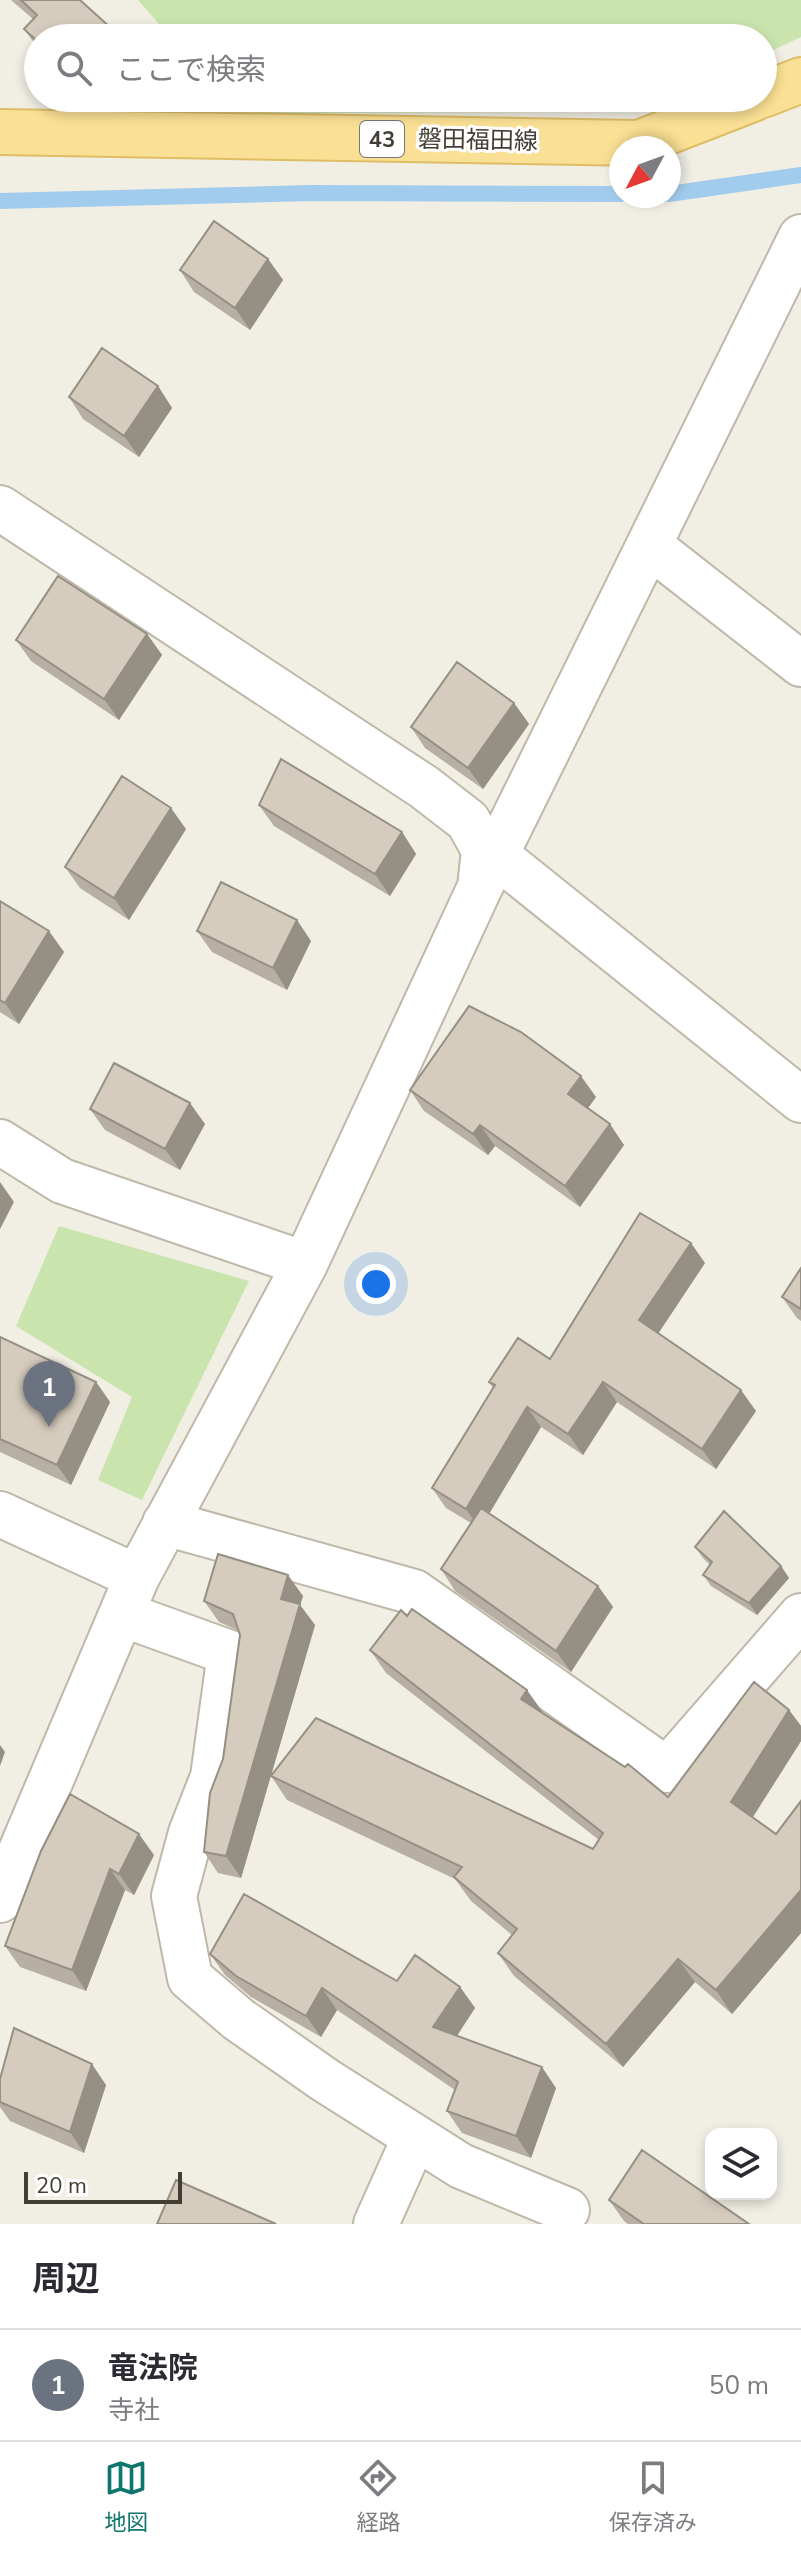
<!DOCTYPE html>
<html lang="ja">
<head>
<meta charset="utf-8">
<style>
	:root { --surface:#fff; --page:#f2f2f3; --text:#2b2b33; --muted:#7c7c81; --line:#e1e1e2; --accent:#0f766e }
	body { margin:0; font-family:"Nunito Sans","Noto Sans JP",sans-serif; background:var(--page); color:var(--text) }
	.controls { position:absolute; right:24px; bottom:24px; display:grid; overflow:hidden; border-radius:16px; box-shadow:0 4px 12px #0003 }
	.controls button { width:72px; height:72px; display:grid; place-items:center; padding:0; border:0; border-bottom:2px solid var(--line); background:var(--surface); color:var(--text); font:40px sans-serif }
	.compass { position:absolute; left:609px; top:136px; width:72px; height:72px; border-radius:50%; background:var(--surface); box-shadow:0 4px 12px #0003; rotate:229deg }
	.scale { position:absolute; left:24px; bottom:20px; width:158px; box-sizing:border-box; padding-left:8px; border:4px solid #433e34; border-top:0; font-size:22px; line-height:28px; white-space:nowrap; color:#433e34; -webkit-text-stroke:6px #fff; paint-order:stroke }
	.you { position:absolute; left:376px; top:1284px; width:28px; height:28px; margin:-20px; border:6px solid #fff; border-radius:50%; background:#1a73e8; box-shadow:0 0 0 12px #1a73e833 }
	.badge { display:grid; place-items:center; width:52px; height:52px; border-radius:50%; background:var(--accent); color:#fff; font-size:26px; font-weight:700 }
	.pin { position:absolute; translate:-50% -66px; filter:drop-shadow(0 2px 4px #0008) }
	.pin::after { content:''; position:absolute; top:42px; width:28px; height:24px; background:inherit; clip-path:polygon(0 0,100% 0,50% 100%) }
	.list { margin:0; padding:0; list-style:none }
	h2 { display:flex; justify-content:space-between; align-items:center; height:104px; margin:0; padding:0 32px; font-size:34px }
	h2 small { font-size:26px; font-weight:400; color:var(--muted) }
	.list li { display:grid; grid-template-columns:52px 1fr auto; gap:24px; align-items:center; box-sizing:border-box; height:112px; padding:0 32px; border-top:2px solid var(--line) }
	.list b { display:block; font-size:30px; white-space:nowrap }
	.list p { margin:0; font-size:26px; white-space:nowrap; color:var(--muted) }
	.list em { font-size:26px; font-style:normal; color:var(--muted) }
	.icon { flex:none; width:44px; height:44px; fill:none; stroke:currentColor; stroke-width:2; stroke-linecap:round; stroke-linejoin:round }
	.map { position:relative; flex:none; width:801px; height:2224px; overflow:hidden }
	.search { position:absolute; background:var(--surface); box-shadow:0 4px 12px #0003; left:24px; right:24px; top:24px; height:88px; display:flex; align-items:center; gap:20px; box-sizing:border-box; padding:0 28px; border-radius:44px; color:var(--muted); font-size:30px }
	.sheet { height:216px; background:var(--surface) }
	nav { display:flex; justify-content:space-around; align-items:center; box-sizing:border-box; height:112px; border-top:2px solid var(--line); background:var(--surface); font-size:22px; color:var(--muted) }
	nav a { display:grid; justify-items:center; gap:4px }
	nav .on { color:var(--accent) }
	.map>svg:first-child { display:block }
	.green { fill:#cae4ae }
	.lines { fill:none; stroke-linecap:round; stroke-linejoin:round }
	.stream { stroke:#a2cced; stroke-width:16 }
	.minor-casing { stroke:#bfb8aa; stroke-width:48 }
	.major-casing { stroke:#debd65; stroke-width:48 }
	.minor { stroke:#fff; stroke-width:44 }
	.major { stroke:#fae094; stroke-width:44 }
	.wall { fill:#b7afa3 }
	.shaded-wall { fill:#958f84 }
	.building { fill:#d5ccbd; stroke:#958f84; stroke-width:2 }
	.labels { text-anchor:middle; stroke-width:6; stroke-linejoin:round; paint-order:stroke }
	.shield { fill:#fff; stroke:#7b7871; stroke-width:2 }
	.shield-label { font-size:22px; font-weight:bold; fill:#433e34 }
	.street-label { font-size:24px; fill:#433e34; stroke:#fff }
</style>
</head>
<body>
<div class="map">
<svg width="801" height="2224" viewBox="0 0 801 2224">
	<rect width="100%" height="100%" fill="#f1eee4"/>
	<path class="green" d="M138 0H801V37L763 55V38H171Z
		M214 98H604L553 112 225 113Z
		M59 1226 249 1281 142 1500 98 1480 132 1397 16 1326Z"/>
	<g class="lines">
		<path class="stream" d="M669 194 801 175
			M0 201 311 193 621 194"/>
		<defs>
			<path id="minor" d="M0 508 424 787 468 821 484 850 480 887 305 1264 137 1577 0 1900
				M650 546 801 664
				M496 855 801 1100
				M481 885 801 237
				M0 1142 62 1181 305 1264
				M0 1514 137 1577
				M165 1523 414 1592 667 1770 801 1616
				M122 1614 230 1653 213 1777 191 1833 174 1896 190 1978 238 2019 325 2080 461 2166 567 2210
				M376 2224 415 2137"/>
			<path id="major" d="M763 95 801 80
				M0 132 639 143 755 98"/>
		</defs>
		<use href="#minor" class="minor-casing"/>
		<use href="#major" class="major-casing"/>
		<use href="#minor" class="minor"/>
		<use href="#major" class="major"/>
	</g>
	<path class="wall" d="M11 0H80L38 38V48L24 29 33 19Z
		M123 98H145L136 109Z
		M268 259 283 280 250 330 194 292 180 270Z
		M158 386 172 408 139 457 83 419 69 397Z
		M147 634 162 655 119 720 31 661 16 640Z
		M514 703 529 724 483 789 425 748 411 727Z
		M259 805 402 832 416 854 390 896 274 826Z
		M186 829 129 920 80 888 65 867Z
		M0 901 64 952 19 1024 0 1012Z
		M197 931 311 941 287 990 212 952Z
		M410 1090 596 1097 588 1108 624 1145 580 1207 495 1146 488 1155 424 1111Z
		M90 1109 205 1124 180 1170 105 1130Z
		M705 1263 658 1333 756 1411 716 1469 617 1402 583 1455 541 1427 489 1514 598 1586 613 1607 571 1672 455 1591 441 1569 471 1523 446 1508 432 1488 493 1388 489 1382 550 1359Z
		M801 1268V1321L797 1318 782 1297Z
		M0 1337 96 1382 110 1402 71 1485 0 1452Z
		M695 1547 781 1566 789 1578 757 1615 711 1586 703 1575 710 1565 703 1558Z
		M303 1596 300 1605 315 1625 241 1878 218 1873 204 1852 223 1759 240 1635 239 1631 219 1622 204 1601Z
		M370 1650 543 1714 668 1797 789 1710 801 1726V1741L753 1817 776 1834 801 1801V1933L732 2014 695 1982 623 2067 514 1976 498 1953 512 1935 471 1901 455 1879 287 1800 271 1776 593 1849 599 1840 386 1673Z
		M41 1851 154 1855 134 1895 125 1890 86 1991 20 1967 5 1946Z
		M210 1954 397 1981 460 1987 475 2008 457 2036 556 2088 531 2158 462 2133 447 2111 455 2090 337 2010 321 2037 251 1997 225 1975Z
		M0 2079 106 2085 84 2153 10 2121 0 2107Z
		M609 2200 749 2224H628L624 2221Z"/>
	<path class="shaded-wall" d="M128 98H145L136 109Z
		M268 259 283 280 250 330 235 308Z
		M158 386 172 408 139 457 124 436Z
		M147 634 162 655 119 720 104 699Z
		M514 703 529 724 483 789 468 768Z
		M171 808 186 829 129 920 114 898Z
		M402 832 416 854 390 896 375 874Z
		M297 920 311 941 287 990 273 968Z
		M49 931 64 952 19 1024 5 1003Z
		M581 1076 596 1097 583 1115 568 1094Z
		M190 1103 205 1124 180 1170 165 1149Z
		M610 1124 624 1145 580 1207 565 1186Z
		M480 1125 495 1146 488 1155 473 1134Z
		M0 1182 14 1202 0 1229Z
		M691 1243 705 1263 654 1340 639 1320Z
		M96 1382 110 1402 71 1485 57 1465Z
		M603 1382 617 1402 583 1455 568 1434Z
		M741 1390 756 1411 716 1469 702 1449Z
		M527 1407 541 1427 480 1529 466 1509Z
		M781 1566 789 1578 757 1615 749 1603Z
		M288 1575 303 1596 300 1605 315 1625 241 1878 226 1856 281 1599Z
		M598 1586 613 1607 571 1672 556 1651Z
		M527 1690 544 1714 521 1699Z
		M789 1710 801 1726V1741L747 1826 731 1802Z
		M0 1745 5 1752 0 1766Z
		M139 1834 154 1855 134 1895 119 1874Z
		M110 1869 125 1890 86 1991 72 1970Z
		M801 1890V1933L732 2014 716 1990Z
		M678 1959 695 1982 623 2067 606 2044Z
		M460 1987 475 2008 448 2049 433 2027Z
		M322 1988 337 2010 321 2037 306 2016Z
		M92 2064 106 2085 84 2153 70 2132Z
		M542 2067 556 2088 531 2158 516 2136Z"/>
	<path class="building" d="M21 0H80L122 38H38V42L24 29 37 15Z
		M214 221 268 259 235 308 180 270Z
		M102 348 158 386 124 436 69 397Z
		M58 576 147 634 104 699 16 640Z
		M457 662 514 703 468 768 411 727Z
		M281 759 402 832 375 874 259 805Z
		M122 776 171 808 114 898 65 867Z
		M221 882 297 920 273 968 197 931Z
		M0 901 49 931 5 1003 0 1000Z
		M469 1006 521 1032 581 1076 568 1094 610 1124 565 1186 480 1125 473 1134 410 1090Z
		M114 1063 190 1103 165 1149 90 1109Z
		M640 1213 691 1243 639 1320 741 1390 702 1449 603 1382 568 1434 527 1407 466 1509 432 1488 495 1385 489 1382 518 1338 550 1359Z
		M801 1268V1309L782 1297Z
		M0 1337 96 1382 57 1465 0 1439Z
		M481 1508 598 1586 556 1651 441 1569Z
		M724 1511 781 1566 749 1603 703 1575 712 1562 695 1547Z
		M218 1554 288 1575 281 1599 300 1604 226 1856 204 1852 210 1793 223 1759 240 1635 233 1614 204 1601Z
		M412 1609 527 1690 521 1699 625 1767 628 1764 668 1797 754 1682 789 1710 731 1802 776 1834 801 1801V1890L716 1990 678 1959 606 2044 498 1953 517 1929 454 1877 462 1867 271 1776 316 1718 593 1849 603 1833 370 1650 401 1610 407 1616Z
		M70 1794 139 1834 119 1874 110 1869 72 1970 5 1946 41 1851Z
		M244 1894 397 1981 415 1955 460 1987 433 2027 542 2067 516 2136 447 2111 458 2082 322 1988 306 2016 236 1976 210 1954Z
		M14 2028 92 2064 70 2132 0 2102V2079Z
		M642 2150 749 2224H644L609 2200Z
		M176 2180 276 2224H157Z"/>
	<g class="labels">
		<rect class="shield" x="360" y="121" width="44" height="36" rx="6"/>
		<g class="shield-label">
			<text x="382" y="147">43</text>
		</g>
		<g class="street-label">
			<text transform="translate(478 140) rotate(1)" y="8">磐田福田線</text>
		</g>
	</g>
</svg>
<div class="controls">
<button><svg class="icon" aria-label="layers" viewBox="0 0 24 24"><path d="M12 4l9 5-9 5-9-5zM3 14l9 5 9-5"/></svg></button>
</div>
<svg class="compass" viewBox="-18 -18 36 36"><path d="M0-13l5 13h-10z" fill="#e53935"/><path d="M0 13l5-13h-10z" fill="#7c7c81"/></svg>
<div class="scale">20 m</div>
<div class="you"></div>
<div class="pin badge" style="left:49px;top:1427px;background:#6b7280">1</div>
<div class="search"><svg class="icon" aria-label="search" viewBox="0 0 24 24"><circle cx="10" cy="10" r="6"/><path d="M15 15l6 6"/></svg>ここで検索</div>
</div>
<section class="sheet">
<h2>周辺<small></small></h2>
<ul class="list">
<li><span class="badge" style="background:#6b7280">1</span><div><b>竜法院</b><p>寺社</p></div><em>50 m</em></li>
</ul>
</section>
<nav>
<a class="on"><svg class="icon" aria-label="map" viewBox="0 0 24 24"><path d="M3 6l6-2 6 2 6-2v14l-6 2-6-2-6 2zM9 4v14M15 6v14"/></svg>地図</a>
<a><svg class="icon" aria-label="directions" viewBox="0 0 24 24"><path d="M12 3l9 9-9 9-9-9zM9 14v-3h6M13 9l2 2-2 2"/></svg>経路</a>
<a><svg class="icon" aria-label="saved" viewBox="0 0 24 24"><path d="M7 4h10v16l-5-4-5 4z"/></svg>保存済み</a>
</nav>
</body>
</html>
